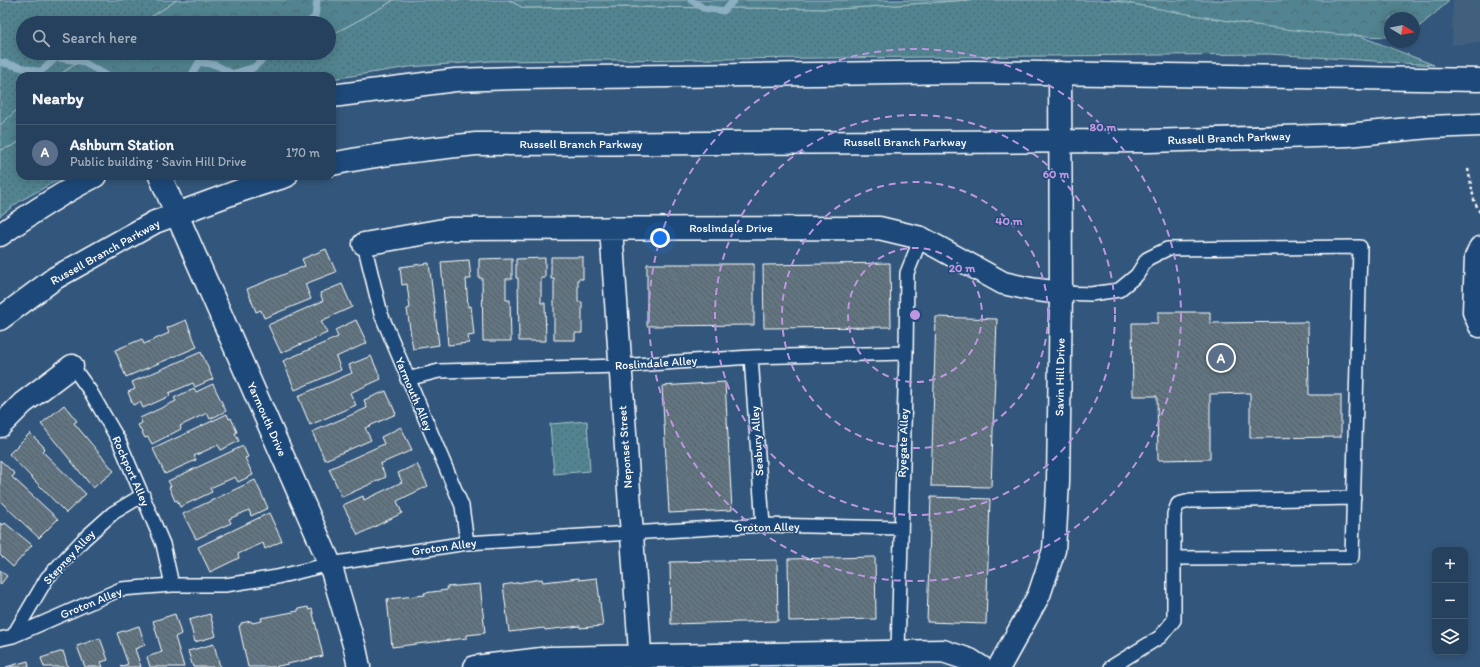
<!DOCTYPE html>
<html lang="en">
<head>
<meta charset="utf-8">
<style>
	:root { --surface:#26415d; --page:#2e4863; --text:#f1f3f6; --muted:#a4afbc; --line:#425a72; --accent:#95b2f1 }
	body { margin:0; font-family:Itim,sans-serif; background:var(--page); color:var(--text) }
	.controls { position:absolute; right:12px; bottom:12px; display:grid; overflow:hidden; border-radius:8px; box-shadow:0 2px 10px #0003 }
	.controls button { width:36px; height:36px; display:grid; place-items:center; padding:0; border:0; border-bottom:1px solid var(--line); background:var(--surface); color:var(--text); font:20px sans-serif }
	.compass { position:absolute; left:1384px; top:12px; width:36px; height:36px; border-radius:50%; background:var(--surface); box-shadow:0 2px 10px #0003; rotate:100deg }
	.you { position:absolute; left:660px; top:238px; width:14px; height:14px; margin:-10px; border:3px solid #fff; border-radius:50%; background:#1a73e8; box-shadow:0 0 0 6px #1a73e833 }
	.badge { display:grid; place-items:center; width:26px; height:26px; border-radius:50%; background:var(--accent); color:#fff; font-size:13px; font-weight:700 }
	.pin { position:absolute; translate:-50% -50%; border:2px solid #fff; box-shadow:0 1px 4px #0006 }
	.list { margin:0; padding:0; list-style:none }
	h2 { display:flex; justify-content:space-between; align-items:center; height:52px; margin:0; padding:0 16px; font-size:17px }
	h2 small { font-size:13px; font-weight:400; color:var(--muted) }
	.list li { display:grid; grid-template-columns:26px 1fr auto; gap:12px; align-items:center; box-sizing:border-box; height:56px; padding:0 16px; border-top:1px solid var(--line) }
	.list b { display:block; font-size:15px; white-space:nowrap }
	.list p { margin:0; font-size:13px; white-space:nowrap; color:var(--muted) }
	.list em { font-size:13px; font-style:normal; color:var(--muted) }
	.icon { flex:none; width:22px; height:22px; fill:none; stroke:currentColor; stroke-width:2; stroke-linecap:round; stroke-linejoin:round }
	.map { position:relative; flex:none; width:1480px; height:667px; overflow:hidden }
	.search { position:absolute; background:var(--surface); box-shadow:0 2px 10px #0003; left:16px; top:16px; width:320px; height:44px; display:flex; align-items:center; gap:10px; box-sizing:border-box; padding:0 14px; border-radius:22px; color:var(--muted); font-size:15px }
	.panel { position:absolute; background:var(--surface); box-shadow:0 2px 10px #0003; left:16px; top:72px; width:320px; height:108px; border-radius:12px }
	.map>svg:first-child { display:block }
	.built { fill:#41607e }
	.grass { fill:url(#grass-dots); stroke:#a8c2c8 }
	.forest { fill:url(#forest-crowns); stroke:#a8c2c8 }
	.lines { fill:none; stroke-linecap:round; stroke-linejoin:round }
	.stream { stroke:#8cafc2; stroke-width:7 }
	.building { fill:url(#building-back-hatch); stroke:#fff }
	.lane-casing { stroke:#fff; stroke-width:16 }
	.street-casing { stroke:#fff; stroke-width:25 }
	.secondary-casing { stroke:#fff; stroke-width:25 }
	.path { stroke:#fff; stroke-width:2.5; stroke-dasharray:3 3; stroke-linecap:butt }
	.lane { stroke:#1f4a7a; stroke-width:13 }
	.street { stroke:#1f4a7a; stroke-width:22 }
	.secondary { stroke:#1f4a7a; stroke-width:22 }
	.ring { fill:none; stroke:#bd96df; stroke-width:2; stroke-dasharray:7 5 }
	.labels { text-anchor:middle; stroke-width:3; stroke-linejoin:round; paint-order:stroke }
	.street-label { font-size:12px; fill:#fff; stroke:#1f4a7a }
	.centre { fill:#bd96df; stroke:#1f4a7a; stroke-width:2 }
	.ring-label { font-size:12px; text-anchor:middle; font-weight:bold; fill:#bd96df; stroke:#1f4a7a; stroke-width:3; stroke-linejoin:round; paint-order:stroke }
</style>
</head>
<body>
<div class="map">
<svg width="1480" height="667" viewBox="0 0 1480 667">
	<defs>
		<pattern id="grass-dots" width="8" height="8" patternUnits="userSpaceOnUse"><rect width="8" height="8" fill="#518490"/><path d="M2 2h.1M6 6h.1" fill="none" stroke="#4f6b71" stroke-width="1.8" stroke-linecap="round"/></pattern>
		<pattern id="forest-crowns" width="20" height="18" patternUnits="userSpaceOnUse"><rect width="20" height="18" fill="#518490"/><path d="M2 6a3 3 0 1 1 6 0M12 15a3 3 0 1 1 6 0" fill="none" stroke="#4f6b71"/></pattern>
		<pattern id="building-back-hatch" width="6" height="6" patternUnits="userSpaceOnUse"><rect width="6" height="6" fill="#627482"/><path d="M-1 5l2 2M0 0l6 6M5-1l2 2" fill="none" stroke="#565e64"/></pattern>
	</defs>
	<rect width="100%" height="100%" fill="#33577c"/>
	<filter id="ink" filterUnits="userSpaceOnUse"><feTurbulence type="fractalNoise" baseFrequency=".025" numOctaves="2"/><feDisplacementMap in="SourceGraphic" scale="8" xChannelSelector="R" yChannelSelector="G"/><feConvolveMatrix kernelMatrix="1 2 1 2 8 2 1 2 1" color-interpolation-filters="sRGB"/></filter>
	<g filter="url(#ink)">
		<path class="built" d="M1453 0H1480V42L1452 45Z"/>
		<path class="grass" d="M0 0H177L142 23H23V53H94L57 76H20V107L0 125Z
			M394 0H509L523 8 631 7 838 9 968 0H1111L1247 24 1360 36 1434 65 1270 54 491 61 409 67 332 79V76H215L293 53H329V36L363 18Z
			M20 141V176H65L20 201 0 216V150L12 146Z
			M587 421 590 471 554 474 550 424Z"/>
		<path class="forest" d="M177 0H394L363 18 329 36V23H142Z
			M509 0H968L838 9 631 7 523 8Z
			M1111 0H1448V2L1414 31V18H1390V37C1296 35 1203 17 1111 0Z
			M94 53H293L215 76H57Z
			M20 107V141L12 146 0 150V125Z"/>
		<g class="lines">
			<path class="stream" d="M691 0 703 8 724 11 734 0
				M307 23 315 17 317 0
				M0 62 40 72 56 58 81 61 108 76
				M191 76 199 62 216 65 233 74 252 69 270 53"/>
		</g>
		<path class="building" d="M326 249 336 272 305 284 311 299 264 318 261 310 256 312 247 289 305 266 302 259Z
			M551 257H583V279H578V302H582V333H575V340H554V279H551Z
			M512 258V279H506V300H510L511 341H483L482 278H479V259Z
			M545 258V278H541V303H545L546 341H519L518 278H516V259Z
			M469 260 471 279H466L468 307 471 306 474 335 468 336 469 343 448 345 441 262Z
			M429 263 439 345 413 349 407 309 410 308 407 284 402 285 400 267Z
			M890 263 891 327 764 328 763 265Z
			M647 264H754V325L647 326Z
			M342 284 352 307 321 321 327 333 281 353 268 325 323 301 320 293Z
			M1158 312H1210V323L1308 322 1309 395H1341V437L1250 438V393L1210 394V459L1158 460 1157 396H1133L1132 323H1158Z
			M936 317 997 319 991 487 931 486Z
			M186 320 197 347 126 377 115 350 142 339 144 344 169 333 167 328Z
			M356 320 367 343 336 357 341 370 295 390 283 361 338 337 335 330Z
			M201 352 213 379 195 387 193 383 169 393 170 396 143 408 140 402 133 405 128 392 135 389 132 382Z
			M371 356 381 379 350 393 356 405 310 425 298 396 352 373 349 365Z
			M725 382 732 510 669 513 662 386Z
			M213 384 226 411 210 419 207 413 180 426 181 429 152 444 148 437 145 438 138 425 142 423 140 418 176 401 174 398 194 388 196 392Z
			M386 391 396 414 365 428 371 440 325 460 312 432 367 408 364 400Z
			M64 405 77 421 74 423 114 471 93 488 41 424Z
			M227 414 229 419 231 418 237 432 235 433 239 441 221 450 218 445 194 456 196 460 165 474 153 449Z
			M401 427 412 450 380 464 386 477 342 497 329 469 384 444 381 437Z
			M30 433 45 448 42 451 86 494 66 513 9 454Z
			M243 446 248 457 245 458 253 475 238 482 235 477 210 488 212 492 180 507 177 500 175 501 169 487 171 486 168 481Z
			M0 460 15 474 12 477 58 519 39 538 0 501Z
			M417 464 428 486 397 501 402 513 358 535 343 505 363 496 364 500 402 482 398 473Z
			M255 480 268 508 251 516 249 510 229 519 231 523 196 539 183 514Z
			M931 497 990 499 986 624 927 622Z
			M269 513 282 541 265 549 263 543 238 554 239 558 210 572 198 547Z
			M0 523 3 525 5 523 32 545 13 567 0 555Z
			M875 557 876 619 789 621 788 559Z
			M777 560 778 621 671 624 670 562Z
			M0 570 7 576 0 585Z
			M579 578V580L597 578 603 626 580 628V626L545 630 544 628 509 632 503 585 542 579 543 582Z
			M480 584 485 633 467 635V638L392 647 387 599 425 595 424 593 447 590 446 587Z
			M308 607 309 610 312 609 323 656 274 667H248L239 626 241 625V623L251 621 252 623 262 621 261 618 298 611V609Z
			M175 614 181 634 175 637 184 667H150L147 657 162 652 153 621Z
			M210 614 216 636 195 642 189 620Z
			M139 626 145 645 135 649 141 667H120L128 664 117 633Z
			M100 638 108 660 101 662 103 667H85L77 646Z
			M214 644 220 667H193L188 651Z
			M63 651 68 667H44L41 658Z
			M28 661 29 667H6Z"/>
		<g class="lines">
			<defs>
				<path id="lane" d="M364 244 381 314 462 506 467 543
					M1061 293 1091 294 1119 290 1137 275 1147 259 1167 249 1360 247 1352 557 1175 558
					M751 357 763 525
					M72 366 90 391 119 441 163 544 172 585
					M407 379 439 371 620 366 751 357 906 353
					M13 636 47 578 84 539 113 513 143 495
					M0 639 13 636 121 589 172 585H225L277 577 330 564 467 543 763 525 901 528
					M898 651 906 353 907 273 921 238
					M1111 667 1160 637 1174 620V514L1178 504 1190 501 1354 498"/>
				<path id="street" d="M160 176 330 564 355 648 359 667
					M611 228 641 667
					M364 244 449 229 879 228 921 238 1003 283 1030 289 1061 293
					M1480 248 1476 257 1474 312 1480 326
					M0 426 23 403 72 366
					M475 667 550 658 943 651 970 660 981 667
					M999 667 1039 595 1054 550 1058 481 1061 293 1060 73"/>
				<path id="secondary" d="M332 96 455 80 515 78 973 72 1480 80
					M332 164C379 154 427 149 476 144L1148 141 1348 135 1429 127 1480 125
					M0 235C31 213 62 193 95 176
					M0 319 55 278 155 222 239 191 286 176"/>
			</defs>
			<use href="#lane" class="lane-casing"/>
			<use href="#street" class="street-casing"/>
			<use href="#secondary" class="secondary-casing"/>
			<path class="path" d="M1468 169 1474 200 1480 213"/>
			<use href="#lane" class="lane"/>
			<use href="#street" class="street"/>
			<use href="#secondary" class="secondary"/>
		</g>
	</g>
	<g class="ring">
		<circle cx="915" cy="315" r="67"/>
		<circle cx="915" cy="315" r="133"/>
		<circle cx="915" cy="315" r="200"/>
		<circle cx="915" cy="315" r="266"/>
	</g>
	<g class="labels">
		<g class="street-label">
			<text transform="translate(1229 138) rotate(-2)" y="4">Russell Branch Parkway</text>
			<text x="905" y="146">Russell Branch Parkway</text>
			<text x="581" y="148">Russell Branch Parkway</text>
			<text x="731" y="232">Roslindale Drive</text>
			<text transform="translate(105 252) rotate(-29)" y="4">Russell Branch Parkway</text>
			<text transform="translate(656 363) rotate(-4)" y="4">Roslindale Alley</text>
			<text transform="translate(1060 377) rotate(-89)" y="4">Savin Hill Drive</text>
			<text transform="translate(414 394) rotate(67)" y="4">Yarmouth Alley</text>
			<text transform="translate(267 419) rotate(66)" y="4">Yarmouth Drive</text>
			<text transform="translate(757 441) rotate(-94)" y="4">Seabury Alley</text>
			<text transform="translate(903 443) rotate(-88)" y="4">Ryegate Alley</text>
			<text transform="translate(625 447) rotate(-94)" y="4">Neponset Street</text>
			<text transform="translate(131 471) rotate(66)" y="4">Rockport Alley</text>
			<text transform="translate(767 527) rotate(-1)" y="4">Groton Alley</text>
			<text transform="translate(444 547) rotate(-8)" y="4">Groton Alley</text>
			<text transform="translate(69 557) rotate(-47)" y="4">Stepney Alley</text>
			<text transform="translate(91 603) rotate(-22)" y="4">Groton Alley</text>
		</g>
	</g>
	<circle cx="915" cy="315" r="6" class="centre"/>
	<g class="ring-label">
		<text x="1103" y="131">80 m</text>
		<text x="1056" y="178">60 m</text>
		<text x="1009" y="225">40 m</text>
		<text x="962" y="272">20 m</text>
	</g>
</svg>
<div class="controls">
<button>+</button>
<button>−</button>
<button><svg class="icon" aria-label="layers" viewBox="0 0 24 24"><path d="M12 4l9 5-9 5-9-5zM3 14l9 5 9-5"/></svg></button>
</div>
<svg class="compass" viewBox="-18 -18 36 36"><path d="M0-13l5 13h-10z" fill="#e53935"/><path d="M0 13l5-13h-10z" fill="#a4afbc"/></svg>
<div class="you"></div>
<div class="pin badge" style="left:1221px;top:358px;background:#5c6f8a">A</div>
<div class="search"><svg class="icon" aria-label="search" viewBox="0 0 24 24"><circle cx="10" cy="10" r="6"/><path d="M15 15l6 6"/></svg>Search here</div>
<section class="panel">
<h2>Nearby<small></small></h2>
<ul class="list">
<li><span class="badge" style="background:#5c6f8a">A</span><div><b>Ashburn Station</b><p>Public building · Savin Hill Drive</p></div><em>170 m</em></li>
</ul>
</section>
</div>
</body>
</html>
